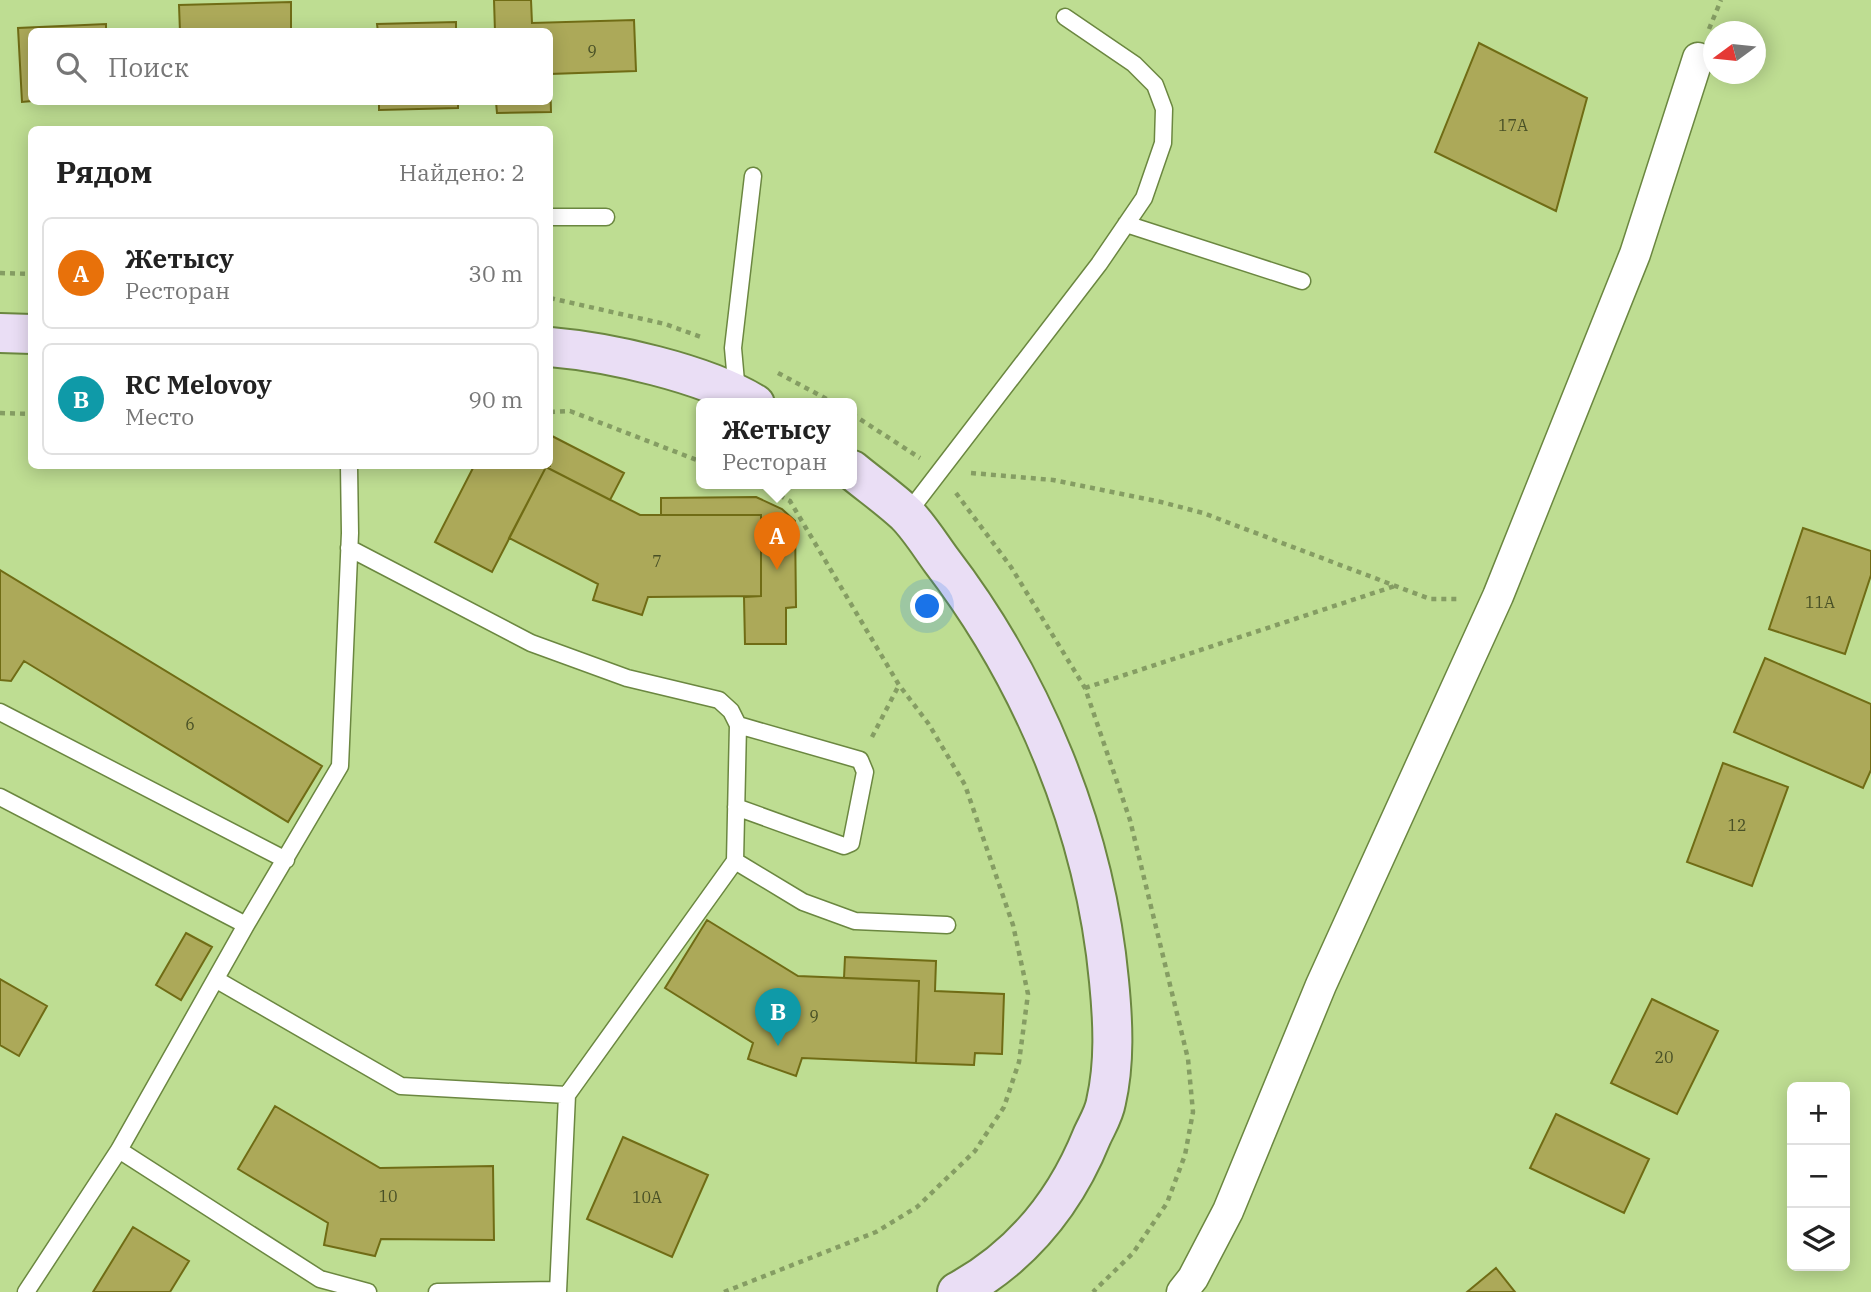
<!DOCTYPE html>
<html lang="ru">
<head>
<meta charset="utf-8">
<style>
	:root { --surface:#fff; --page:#f2f2f2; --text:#222; --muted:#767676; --line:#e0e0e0; --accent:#b45309 }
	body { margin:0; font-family:"IBM Plex Serif",serif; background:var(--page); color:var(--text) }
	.controls { position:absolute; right:21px; bottom:21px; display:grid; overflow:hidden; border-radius:10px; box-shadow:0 4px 18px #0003 }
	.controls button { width:63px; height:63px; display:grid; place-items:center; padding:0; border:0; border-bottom:2px solid var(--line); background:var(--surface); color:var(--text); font:35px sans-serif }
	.compass { position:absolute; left:1703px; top:21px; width:63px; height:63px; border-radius:50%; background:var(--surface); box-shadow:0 4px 18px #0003; rotate:255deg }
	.you { position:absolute; left:928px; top:607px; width:24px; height:24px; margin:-18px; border:5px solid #fff; border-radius:50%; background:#1a73e8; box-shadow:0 0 0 10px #1a73e833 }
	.badge { display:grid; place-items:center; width:46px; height:46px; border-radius:50%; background:var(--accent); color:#fff; font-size:23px; font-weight:700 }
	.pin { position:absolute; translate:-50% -58px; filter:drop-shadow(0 2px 4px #0008) }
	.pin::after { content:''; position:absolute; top:37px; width:24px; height:21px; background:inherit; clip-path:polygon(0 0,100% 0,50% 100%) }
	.popup { position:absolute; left:696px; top:398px; width:161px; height:91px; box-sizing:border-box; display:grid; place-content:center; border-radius:10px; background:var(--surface); filter:drop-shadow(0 2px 5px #0005); font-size:23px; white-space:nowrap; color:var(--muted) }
	.popup b { font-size:26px; color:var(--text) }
	.popup::after { content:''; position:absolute; left:50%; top:100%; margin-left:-14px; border:14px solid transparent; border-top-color:var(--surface) }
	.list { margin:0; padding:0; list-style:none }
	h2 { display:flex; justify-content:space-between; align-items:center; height:91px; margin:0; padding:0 28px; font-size:30px }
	h2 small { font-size:23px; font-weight:400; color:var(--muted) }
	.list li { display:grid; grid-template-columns:46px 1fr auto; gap:21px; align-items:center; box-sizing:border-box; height:112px; margin:0 14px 14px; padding:0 14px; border:2px solid var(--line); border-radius:10px }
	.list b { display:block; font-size:26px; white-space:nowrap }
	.list p { margin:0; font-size:23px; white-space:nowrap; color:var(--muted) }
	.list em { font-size:23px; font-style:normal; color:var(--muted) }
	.icon { flex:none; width:38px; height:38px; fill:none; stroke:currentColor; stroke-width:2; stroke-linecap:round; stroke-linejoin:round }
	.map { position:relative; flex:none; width:1871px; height:1292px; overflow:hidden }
	.search { position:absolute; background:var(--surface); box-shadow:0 4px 18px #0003; left:28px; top:28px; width:525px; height:77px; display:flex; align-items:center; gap:18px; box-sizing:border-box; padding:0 24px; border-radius:10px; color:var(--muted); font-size:26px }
	.panel { position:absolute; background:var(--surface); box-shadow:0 4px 18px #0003; left:28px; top:126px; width:525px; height:343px; border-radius:10px }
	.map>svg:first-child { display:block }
	.building { fill:#aca959; stroke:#706c15; stroke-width:2 }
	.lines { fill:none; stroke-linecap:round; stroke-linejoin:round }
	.lane-casing { stroke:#6b8740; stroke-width:19 }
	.street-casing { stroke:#6b8740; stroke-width:33 }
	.secondary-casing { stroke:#6b8740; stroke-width:42 }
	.path { stroke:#859d63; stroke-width:4.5; stroke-dasharray:5 5; stroke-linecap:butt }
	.lane { stroke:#fff; stroke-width:16 }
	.street { stroke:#fff; stroke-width:30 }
	.secondary { stroke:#eadef5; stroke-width:38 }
	.labels { text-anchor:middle; stroke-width:6; stroke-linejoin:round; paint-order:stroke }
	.number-label { font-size:16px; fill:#485026 }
</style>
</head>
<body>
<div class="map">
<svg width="1871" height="1292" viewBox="0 0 1871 1292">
	<rect width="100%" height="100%" fill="#bedd92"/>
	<path class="building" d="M494 0H531L532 23 634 20 636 71 550 74 551 112 497 113 496 102H550V32H495Z
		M291 2V32H180L179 5Z
		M456 22V32H378L377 24Z
		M106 24V32H32V101L22 102 18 28Z
		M1479 43 1587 98 1556 211 1435 152Z
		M379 102H458V108L379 110Z
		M550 435 624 473 610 500 546 467 492 572 435 542 474 466H550Z
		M546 467 640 515H761V596L648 597 642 615 593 600 598 584 509 538Z
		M756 497 782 509 795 521 796 607 786 608V644H745L744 597 761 596V515H661V498Z
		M1803 528 1871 551V575L1845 654 1769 629Z
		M0 570 322 766 288 822 24 661 11 681 0 680Z
		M1765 658 1871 704V770L1863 788 1734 732Z
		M1723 763 1788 787 1752 886 1687 862Z
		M707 920 798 976 919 981 916 1063 802 1058 796 1076 748 1059 753 1043 665 988Z
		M186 933 212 947 181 1000 156 985Z
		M845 957 936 961 935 991 1004 994 1002 1054 975 1053 974 1065 916 1063 919 981 844 978Z
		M0 979 47 1006 19 1056 0 1045Z
		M1652 999 1718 1031 1677 1114 1611 1083Z
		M275 1106 380 1168 493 1166 494 1240 381 1239 375 1256 324 1245 328 1223 238 1169Z
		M1556 1114 1649 1159 1624 1213 1530 1168Z
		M623 1137 708 1175 672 1257 587 1219Z
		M133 1227 189 1261 170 1292H93Z
		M1496 1268 1515 1292H1467Z"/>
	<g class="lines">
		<defs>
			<path id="lane" d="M550 217H606
				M1126 224 1302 281
				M737 393 733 348 753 176
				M907 514 1099 264 1144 198 1163 143 1164 109 1155 85 1134 64 1065 17
				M349 548 531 643 627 678 719 700 731 711 738 725 735 861
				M0 712 286 860
				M0 797 246 925
				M736 807 844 846 851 843 865 772 860 760 738 725
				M217 980 401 1086 567 1095 558 1292
				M567 1095 735 861 803 902 855 921 947 925
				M119 1150 320 1279 368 1292
				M26 1292 119 1150 246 925 340 766 350 533 349 466
				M437 1292 557 1290"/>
			<path id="street" d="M1182 1292 1193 1278 1228 1211 1321 985 1498 596 1635 254 1698 58"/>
			<path id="secondary" d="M0 333 32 334
				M550 347C609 352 704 373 755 404
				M852 470C870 485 889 498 906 514 919 527 930 545 941 560 1033 680 1095 830 1109 981 1113 1021 1115 1063 1106 1102 1104 1114 1097 1125 1092 1136 1065 1203 1021 1257 957 1292"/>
		</defs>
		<use href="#lane" class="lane-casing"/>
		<use href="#street" class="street-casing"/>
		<use href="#secondary" class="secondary-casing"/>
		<path class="path" d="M1709 29 1721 0
			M0 273 32 274
			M550 298 665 324 701 337
			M778 373 836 404
			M550 412 570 411 702 462
			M0 413 32 414
			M852 414 920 458
			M971 473 1053 480 1161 502 1203 513 1430 599H1460
			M956 493 1011 567 1085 688 1130 820 1188 1059 1193 1112 1185 1155 1167 1203 1133 1253 1093 1292
			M1085 688 1395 586
			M872 737 899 685
			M724 1292 876 1232 917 1207 975 1151 1004 1107 1019 1062 1028 994 1013 925 965 785 928 723 899 685 790 501 759 484"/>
		<use href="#lane" class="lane"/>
		<use href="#street" class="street"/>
		<use href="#secondary" class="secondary"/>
	</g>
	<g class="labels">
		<g class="number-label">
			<text x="592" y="57">9</text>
			<text x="1513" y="131">17А</text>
			<text x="657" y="567">7</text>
			<text x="1820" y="608">11А</text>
			<text x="190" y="730">6</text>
			<text x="1737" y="831">12</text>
			<text x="814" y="1022">9</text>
			<text x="1664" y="1063">20</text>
			<text x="388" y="1202">10</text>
			<text x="647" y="1203">10А</text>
		</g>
	</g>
</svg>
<div class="controls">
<button>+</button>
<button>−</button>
<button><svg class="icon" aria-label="layers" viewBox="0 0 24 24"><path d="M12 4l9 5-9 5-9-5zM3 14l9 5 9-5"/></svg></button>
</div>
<svg class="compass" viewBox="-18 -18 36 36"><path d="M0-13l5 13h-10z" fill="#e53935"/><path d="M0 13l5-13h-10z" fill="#767676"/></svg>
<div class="you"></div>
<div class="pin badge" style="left:777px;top:570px;background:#e8710a">A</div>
<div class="popup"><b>Жетысу</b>Ресторан</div>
<div class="pin badge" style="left:778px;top:1046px;background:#0f9aa8">B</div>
<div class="search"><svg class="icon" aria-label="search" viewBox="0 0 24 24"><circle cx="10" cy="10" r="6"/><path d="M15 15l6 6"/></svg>Поиск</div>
<section class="panel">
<h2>Рядом<small>Найдено: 2</small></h2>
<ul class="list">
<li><span class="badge" style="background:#e8710a">A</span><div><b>Жетысу</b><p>Ресторан</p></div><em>30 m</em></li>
<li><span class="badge" style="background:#0f9aa8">B</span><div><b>RC Melovoy</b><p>Место</p></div><em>90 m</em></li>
</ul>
</section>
</div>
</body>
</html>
